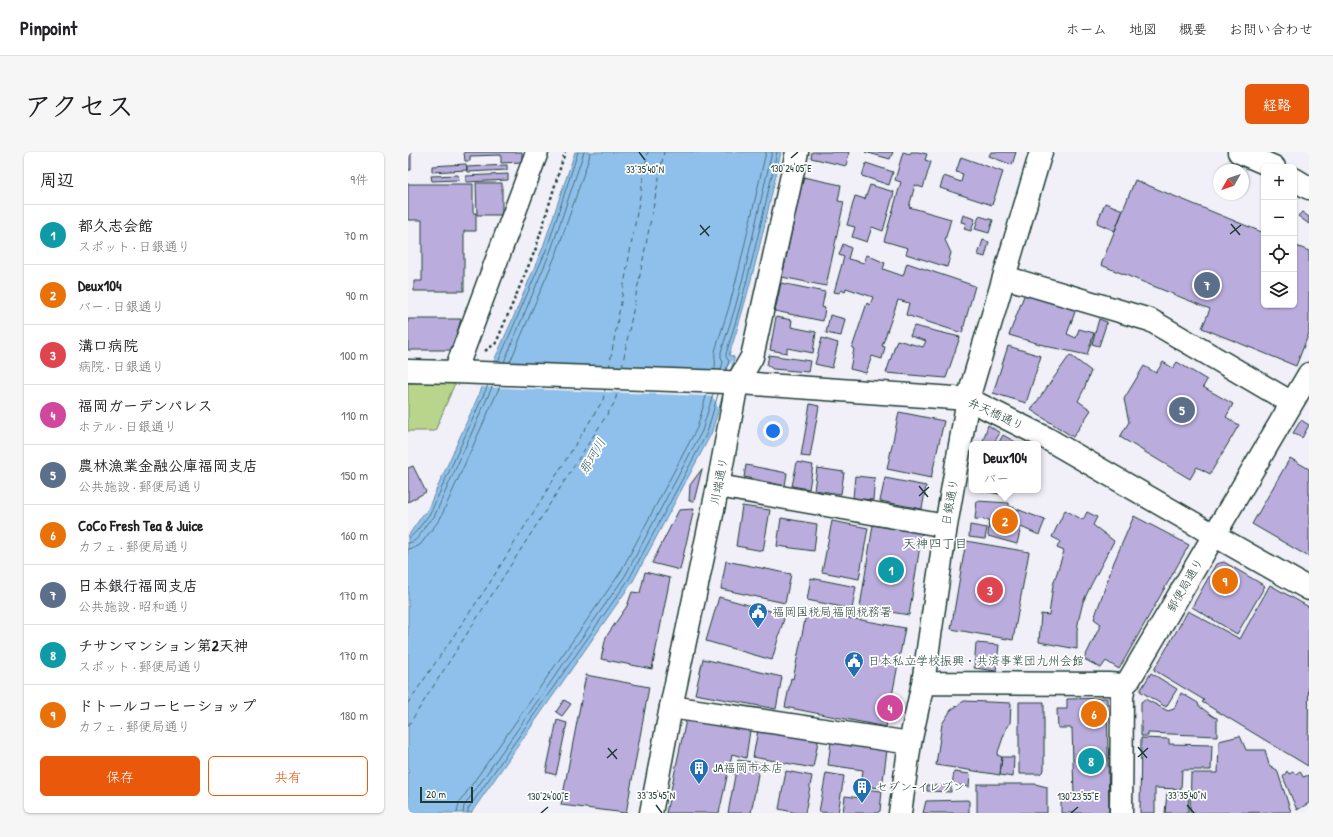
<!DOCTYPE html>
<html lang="ja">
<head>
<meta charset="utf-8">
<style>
	:root { --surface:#fff; --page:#f6f6f6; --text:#202124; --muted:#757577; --line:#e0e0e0; --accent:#ea580c }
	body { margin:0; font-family:"Patrick Hand","Klee One",sans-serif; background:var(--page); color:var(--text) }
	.controls { position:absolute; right:12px; top:12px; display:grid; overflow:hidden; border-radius:6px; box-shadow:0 1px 3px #0004 }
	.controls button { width:36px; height:36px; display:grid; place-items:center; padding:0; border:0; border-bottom:1px solid var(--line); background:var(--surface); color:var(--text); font:20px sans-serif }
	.compass { position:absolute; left:805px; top:12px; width:36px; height:36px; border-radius:50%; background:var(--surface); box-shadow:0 1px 3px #0004; rotate:230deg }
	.scale { position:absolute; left:12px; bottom:10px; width:53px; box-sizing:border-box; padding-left:4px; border:2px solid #1f3d34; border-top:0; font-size:11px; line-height:14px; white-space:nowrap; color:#1f3d34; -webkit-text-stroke:3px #fff; paint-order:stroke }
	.you { position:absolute; left:365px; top:279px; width:14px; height:14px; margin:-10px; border:3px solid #fff; border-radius:50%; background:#1a73e8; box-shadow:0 0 0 6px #1a73e833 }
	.badge { display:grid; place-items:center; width:26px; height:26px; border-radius:50%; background:var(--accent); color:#fff; font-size:13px; font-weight:700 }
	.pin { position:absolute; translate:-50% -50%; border:2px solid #fff; box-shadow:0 1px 4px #0006 }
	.popup { position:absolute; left:561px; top:289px; width:72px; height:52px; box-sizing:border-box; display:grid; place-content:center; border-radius:6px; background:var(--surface); filter:drop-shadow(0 1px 3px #0005); font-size:13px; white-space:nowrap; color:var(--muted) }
	.popup b { font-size:15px; color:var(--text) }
	.popup::after { content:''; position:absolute; left:50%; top:100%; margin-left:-8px; border:8px solid transparent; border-top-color:var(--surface) }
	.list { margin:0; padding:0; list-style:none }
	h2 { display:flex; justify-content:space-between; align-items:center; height:52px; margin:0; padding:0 16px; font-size:17px }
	h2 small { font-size:13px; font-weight:400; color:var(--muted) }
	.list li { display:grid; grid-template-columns:26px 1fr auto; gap:12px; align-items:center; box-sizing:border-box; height:60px; padding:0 16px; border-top:1px solid var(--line) }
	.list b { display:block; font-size:15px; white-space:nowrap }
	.list p { margin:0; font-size:13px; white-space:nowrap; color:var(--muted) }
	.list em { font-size:13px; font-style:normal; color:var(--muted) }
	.actions { display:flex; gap:8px; padding:12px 16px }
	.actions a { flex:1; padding:9px 0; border:1px solid var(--accent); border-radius:6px; text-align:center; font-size:14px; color:var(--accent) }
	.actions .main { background:var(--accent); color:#fff }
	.icon { flex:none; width:22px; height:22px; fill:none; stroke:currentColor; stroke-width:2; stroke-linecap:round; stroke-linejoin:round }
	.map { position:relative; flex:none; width:901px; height:661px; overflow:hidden; border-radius:6px }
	header { display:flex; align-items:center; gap:24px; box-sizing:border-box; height:56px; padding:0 20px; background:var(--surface); border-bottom:1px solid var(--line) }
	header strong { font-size:19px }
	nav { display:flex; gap:22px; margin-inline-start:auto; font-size:14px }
	.intro { display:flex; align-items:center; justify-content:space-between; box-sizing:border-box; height:96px; padding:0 24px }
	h1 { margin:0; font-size:28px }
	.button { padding:10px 18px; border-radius:6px; background:var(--accent); color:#fff; font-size:14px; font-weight:700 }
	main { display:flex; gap:24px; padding:0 24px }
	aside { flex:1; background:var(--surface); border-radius:6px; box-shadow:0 1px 3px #0004 }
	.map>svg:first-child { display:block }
	.green { fill:#b9d58c; stroke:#6c8960 }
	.water { fill:#8fc0eb; stroke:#628ca2 }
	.pier { fill:#f1eff8 }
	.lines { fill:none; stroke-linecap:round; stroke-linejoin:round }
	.shore { stroke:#4c717d; stroke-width:1 }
	.ferry { stroke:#3b5e62; stroke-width:1; stroke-dasharray:5 4; stroke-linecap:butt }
	.building { fill:#baadde; stroke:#1f3d34 }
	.minor-casing { stroke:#1f3d34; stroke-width:25 }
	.major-casing { stroke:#1f3d34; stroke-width:25 }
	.path { stroke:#1f3d34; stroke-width:2.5; stroke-dasharray:3 3; stroke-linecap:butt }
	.minor { stroke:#fff; stroke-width:22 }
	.major { stroke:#fff; stroke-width:22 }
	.ticks { fill:none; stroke:#1f3d34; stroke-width:1.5 }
	.labels { text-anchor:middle; stroke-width:3.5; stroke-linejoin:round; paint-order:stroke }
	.street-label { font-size:12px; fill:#1f3d34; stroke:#fff }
	.poi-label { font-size:12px; fill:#1f3d34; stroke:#fff; text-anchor:start }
	.water-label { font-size:13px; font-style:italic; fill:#3b5e62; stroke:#fff }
	.neighbourhood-label { font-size:13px; fill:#1f3d34; stroke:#fff }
	.ticks-label { font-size:10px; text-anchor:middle; fill:#1f3d34; stroke:#fff; stroke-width:3.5; stroke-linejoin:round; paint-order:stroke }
</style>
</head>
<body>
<header>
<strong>Pinpoint</strong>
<nav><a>ホーム</a><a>地図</a><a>概要</a><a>お問い合わせ</a></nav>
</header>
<div class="intro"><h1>アクセス</h1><a class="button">経路</a></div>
<main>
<aside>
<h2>周辺<small>9件</small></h2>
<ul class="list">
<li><span class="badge" style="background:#0f9aa8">1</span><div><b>都久志会館</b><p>スポット · 日銀通り</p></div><em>70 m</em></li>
<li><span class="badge" style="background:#e8710a">2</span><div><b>Deux104</b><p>バー · 日銀通り</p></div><em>90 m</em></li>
<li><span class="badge" style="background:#e0444e">3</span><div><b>溝口病院</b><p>病院 · 日銀通り</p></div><em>100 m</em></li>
<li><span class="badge" style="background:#d1479c">4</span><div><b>福岡ガーデンパレス</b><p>ホテル · 日銀通り</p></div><em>110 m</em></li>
<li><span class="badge" style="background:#5c6f8a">5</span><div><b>農林漁業金融公庫福岡支店</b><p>公共施設 · 郵便局通り</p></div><em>150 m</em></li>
<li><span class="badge" style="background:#e8710a">6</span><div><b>CoCo Fresh Tea &amp; Juice</b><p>カフェ · 郵便局通り</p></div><em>160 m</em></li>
<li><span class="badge" style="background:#5c6f8a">7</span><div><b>日本銀行福岡支店</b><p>公共施設 · 昭和通り</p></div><em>170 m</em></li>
<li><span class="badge" style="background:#0f9aa8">8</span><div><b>チサンマンション第2天神</b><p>スポット · 郵便局通り</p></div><em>170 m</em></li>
<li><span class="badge" style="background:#e8710a">9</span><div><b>ドトールコーヒーショップ</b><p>カフェ · 郵便局通り</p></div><em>180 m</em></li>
</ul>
<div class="actions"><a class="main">保存</a><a>共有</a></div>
</aside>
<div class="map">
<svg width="901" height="661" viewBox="0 0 901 661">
	<rect width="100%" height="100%" fill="#f1eff8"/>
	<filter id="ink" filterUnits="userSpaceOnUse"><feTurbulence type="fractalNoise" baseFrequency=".025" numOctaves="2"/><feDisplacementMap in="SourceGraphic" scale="8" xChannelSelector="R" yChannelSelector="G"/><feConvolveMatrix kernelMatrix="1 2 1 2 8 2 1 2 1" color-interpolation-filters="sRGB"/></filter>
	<g filter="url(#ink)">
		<path class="green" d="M0 231H47L27 279H0Z"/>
		<path class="water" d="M167 0H373C358 68 343 136 321 203L326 205V208L303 282 225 429 63 661H0V384L16 361H18L106 164 135 95Z"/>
		<path class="pier" d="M325 208 310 257 308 250 307 248 304 245 298 244 73 235 84 209 313 218 318 217Z"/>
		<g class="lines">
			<path class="shore" d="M90 210 139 96 170 0
				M96 210 143 98 176 0
				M102 210 149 100 181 6 182 0
				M306 218C309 211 306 206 307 199L321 155 331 117 358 0
				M313 218 315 210 313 205V200L327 156 337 118 364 0
				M318 218 321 209 318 205V202C339 135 354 68 369 0
				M0 386C6 385 16 368 22 362L80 233
				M0 391C12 390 14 376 21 369 23 368 25 366 26 365L85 233
				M0 397 6 396 12 393 32 367 92 234
				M49 661 51 651 212 421 289 276 299 241
				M55 661 56 654 217 424 294 279 305 242
				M60 661V657L221 427 299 281 310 242"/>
			<path class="ferry" d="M214 215 256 0
				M201 216 240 0
				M0 551 81 432 195 248 197 237
				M0 574 207 250 210 236"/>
		</g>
		<path class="building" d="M0 0H3V18H0Z
			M56 0H114V10L93 11V3L62 4V9H57Z
			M404 0H441L438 14 403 6Z
			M457 0H485L482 7Z
			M495 0 502 2 503 0H510L519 2 517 8 523 10 515 36 507 33 501 55 543 67 537 88 543 101 539 115 498 102 500 96 476 89 493 30 487 28Z
			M583 0H608L604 13 581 4Z
			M553 5 595 20 584 53 532 36 536 24 553 30 555 22 548 20Z
			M458 11 485 20 481 33 454 24Z
			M58 12 59 18 24 20V14Z
			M99 13V18L59 20V15Z
			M100 22V28L58 30V24Z
			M50 23 51 28 24 29 23 24Z
			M395 25 433 33 430 49 436 50 418 134 374 125Z
			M727 28 856 81V153H886V93L901 99V181L888 214 794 176 802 157 693 113Z
			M68 31H94V63H69Z
			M0 32H65V61H68V79H56V139H6V129H14V68H0Z
			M462 33 486 40 475 79 464 75 459 90 444 85 447 75 439 73 447 44 457 47Z
			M697 51 715 58 707 79 689 71Z
			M894 60 901 65V72L890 64Z
			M555 63 567 67 563 79 556 77 558 71 553 70Z
			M571 64 585 68 581 81 567 77Z
			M575 88 581 90 577 105 570 103Z
			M435 92 443 96 440 107 456 111 459 103 477 111 475 117 495 124 499 111 567 134 554 181 498 163 501 151 490 148 474 194 477 195 474 207 464 204 458 221 442 217 446 197 444 196 459 151 462 153 465 145 438 136 437 140 433 138 431 141 426 140 436 105 431 103Z
			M373 131 417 140 414 155 417 156 415 169 367 159Z
			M617 141 668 157 659 182 668 186 671 177 686 181 679 203 642 195 601 183Z
			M422 163 437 167 433 184 418 181Z
			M368 165 384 168 383 175 408 180 405 201 379 196V201L362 198Z
			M0 167H53L44 198H0Z
			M691 167 699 170 691 194 684 192Z
			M506 174 552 185 538 226 478 221 489 188 515 195 518 189 502 184Z
			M414 186 430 191 424 216 407 212Z
			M600 194 633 204 618 251 585 241Z
			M361 203 402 209 400 220 365 217 359 213Z
			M662 203 683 219 676 237 670 249 683 258 665 285 623 258Z
			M755 210 765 216 769 210 799 228 795 235 825 252 818 265 831 273 802 322 789 315 782 327 712 285 721 270 716 247 736 214 748 221Z
			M402 252 411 254 402 305 393 304Z
			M491 260 536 269 523 326 479 317Z
			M893 268 901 273 894 286 885 281Z
			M580 273 592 281 585 292H574Z
			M595 283 611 292H590Z
			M882 306 901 317V405L844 372Z
			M389 310 405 313 401 337 384 334Z
			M338 313 379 321 377 334 336 325Z
			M5 314 18 340 0 350V316Z
			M409 316 436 320 433 342 406 338Z
			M294 317 286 349H281L282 333Z
			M447 324 467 326 465 348 445 346Z
			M477 326 518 334 514 357 472 349Z
			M570 338H592L591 342Z
			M569 349 601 351V354L637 368 631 383 613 375 609 392 580 384 581 368 567 367Z
			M334 354 362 358 355 399 328 394Z
			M286 357 272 418 244 411 271 358Z
			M657 358 675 368 679 360 689 365 685 373 706 389 683 433 675 450 671 466 669 478V497L631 490 633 462 641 463 645 433 656 399 649 396 652 389 644 385Z
			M726 364 781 393 711 517 698 509 693 516 676 507 693 472 686 467 706 410Z
			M373 366 409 372 406 399 369 394Z
			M424 369 460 376 451 427 414 420Z
			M465 373 514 381 501 463 452 455Z
			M562 373 579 376 577 387 561 385Z
			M558 389 621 400 605 488 543 477Z
			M318 409 383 422 377 451 313 437Z
			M816 410 857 434 829 482 784 455 808 412Z
			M237 420 262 426 244 517 193 507 198 485 219 454 224 440 232 441Z
			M403 426 448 435 444 457 399 448Z
			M862 433 901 455 900 614 794 550 796 548 746 518 780 459 832 487Z
			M311 445 377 463 364 508 298 489Z
			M399 458 497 476 478 575 377 555 383 526 385 527Z
			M568 491 591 493 588 519 566 516Z
			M295 507 374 525 368 557 287 542Z
			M743 521 769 537 758 555 732 539Z
			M178 523 241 535 218 661 153 653Z
			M773 541 790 551 791 554 806 565 809 566V584L740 581V584H733V550L737 547 760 559 766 557Z
			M699 546 701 661H653V643H666L664 576H650L649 557H659V547Z
			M156 548 163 552 154 564 148 560Z
			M556 549 603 551 602 572 599 574 589 603 594 605 592 623 528 613 534 572 543 558Z
			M611 550H636V618L632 622H611Z
			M149 568 159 571 148 623 138 620Z
			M278 568 342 578 338 606 324 602 311 661H258Z
			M350 578 411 584 405 616 345 605Z
			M832 584 838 598H857L861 613 869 618 883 660 782 661 783 621H810L811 589Z
			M733 586 761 587V592L804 593 803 618H774L773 637 747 636V661H732Z
			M423 590 479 598 474 636 453 634 455 618 420 613Z
			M594 605H606L605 625 592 623Z
			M330 608 352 611 343 661H320Z
			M378 619 404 624 397 661H389L371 657Z
			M879 619 881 622 885 620 888 622 892 619 895 625 901 623V651L889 658 875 625Z
			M546 620 562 622 561 635 544 632Z
			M418 621 436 624 430 661 411 660Z
			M569 632H627L639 635V661H569Z
			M519 633 543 634V640L519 639Z
			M454 637 474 639 472 659 469 661H435L437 644 452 646Z
			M759 641 781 642 780 661H757Z
			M561 648V661H515L518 649Z"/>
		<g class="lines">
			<defs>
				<path id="minor" d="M831 0 866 15
					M886 27 901 36
					M596 125 742 168 884 251
					M0 219 47 220 318 230 560 247 638 286 806 383 901 437
					M47 220 129 0
					M310 334 538 374
					M515 531 700 532 716 533
					M263 555 502 591
					M492 661 502 591 515 531 538 374 560 247 633 0
					M713 661 714 545 716 533 721 528 901 222"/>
				<path id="major" d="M243 661 263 555 310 334 329 231 344 205 389 0"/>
			</defs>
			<use href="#minor" class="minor-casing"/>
			<use href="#major" class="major-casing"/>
			<path class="path" d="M77 199 88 191 128 96 157 0"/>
			<use href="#minor" class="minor"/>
			<use href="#major" class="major"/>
		</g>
	</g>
	<path class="ticks" d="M231 0 237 8M383 6 390 0M823 72 832 83M292 73 301 84M822 82 833 73M292 83 302 74M511 334 520 345M511 344 521 335M730 595 739 606M200 596 209 607M730 605 740 596M199 606 209 597M248 653 254 661M779 653 786 661M133 661 140 655M663 661 670 655"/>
	<defs>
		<symbol id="civic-pin" viewBox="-11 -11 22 30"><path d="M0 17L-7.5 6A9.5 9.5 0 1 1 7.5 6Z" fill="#1f6fb2" stroke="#fff"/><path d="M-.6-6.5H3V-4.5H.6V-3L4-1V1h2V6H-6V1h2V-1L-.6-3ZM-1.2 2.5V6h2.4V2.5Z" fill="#fff"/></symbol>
		<symbol id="building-pin" viewBox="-11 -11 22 30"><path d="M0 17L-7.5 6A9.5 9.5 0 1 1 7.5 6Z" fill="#1f6fb2" stroke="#fff"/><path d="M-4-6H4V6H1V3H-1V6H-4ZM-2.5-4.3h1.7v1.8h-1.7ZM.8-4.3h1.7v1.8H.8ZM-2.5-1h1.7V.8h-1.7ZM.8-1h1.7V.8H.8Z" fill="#fff"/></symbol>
	</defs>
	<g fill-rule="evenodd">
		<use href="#civic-pin" x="339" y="449" width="22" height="30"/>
		<use href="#civic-pin" x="435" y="498" width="22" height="30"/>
		<use href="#building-pin" x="280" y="605" width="22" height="30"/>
		<use href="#building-pin" x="443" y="624" width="22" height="30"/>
	</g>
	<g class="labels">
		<g class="street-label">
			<text transform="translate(588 262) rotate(25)" y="4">弁天橋通り</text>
			<text transform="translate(311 329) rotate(-79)" y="4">川端通り</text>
			<text transform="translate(542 350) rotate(-80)" y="4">日銀通り</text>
			<text transform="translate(777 433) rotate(-60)" y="4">郵便局通り</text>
		</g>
		<g class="poi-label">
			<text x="364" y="464">福岡国税局福岡税務署</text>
			<text x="460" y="513">日本私立学校振興・共済事業団九州会館</text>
			<text x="305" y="620">JA福岡市本店</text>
			<text x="468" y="639">セブン-イレブン</text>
		</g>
		<g class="water-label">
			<text transform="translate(184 304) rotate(-60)" y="5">那珂川</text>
		</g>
		<g class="neighbourhood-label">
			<text x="527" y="396">天神四丁目</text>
		</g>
	</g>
	<g class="ticks-label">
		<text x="383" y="20">130°24'05"E</text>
		<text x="237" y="21">33°35'40"N</text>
		<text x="248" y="647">33°35'45"N</text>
		<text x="779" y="647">33°35'40"N</text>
		<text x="140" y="648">130°24'00"E</text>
		<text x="670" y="648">130°23'55"E</text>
	</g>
</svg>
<div class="controls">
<button>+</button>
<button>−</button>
<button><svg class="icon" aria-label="locate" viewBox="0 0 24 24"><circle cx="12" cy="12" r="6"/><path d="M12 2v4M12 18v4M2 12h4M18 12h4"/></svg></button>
<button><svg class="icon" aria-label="layers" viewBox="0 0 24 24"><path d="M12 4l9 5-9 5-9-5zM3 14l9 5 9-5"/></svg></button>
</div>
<svg class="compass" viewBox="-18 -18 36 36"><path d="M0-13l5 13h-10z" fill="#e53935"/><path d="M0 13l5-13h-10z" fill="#757577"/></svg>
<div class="scale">20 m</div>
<div class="you"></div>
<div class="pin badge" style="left:483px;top:418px;background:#0f9aa8">1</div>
<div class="pin badge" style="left:597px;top:369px;background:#e8710a">2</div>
<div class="popup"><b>Deux104</b>バー</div>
<div class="pin badge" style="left:582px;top:438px;background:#e0444e">3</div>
<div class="pin badge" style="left:482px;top:556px;background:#d1479c">4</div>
<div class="pin badge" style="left:774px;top:258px;background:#5c6f8a">5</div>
<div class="pin badge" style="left:686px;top:562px;background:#e8710a">6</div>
<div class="pin badge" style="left:799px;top:133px;background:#5c6f8a">7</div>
<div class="pin badge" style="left:683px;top:609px;background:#0f9aa8">8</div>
<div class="pin badge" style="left:817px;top:429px;background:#e8710a">9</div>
</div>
</main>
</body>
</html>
